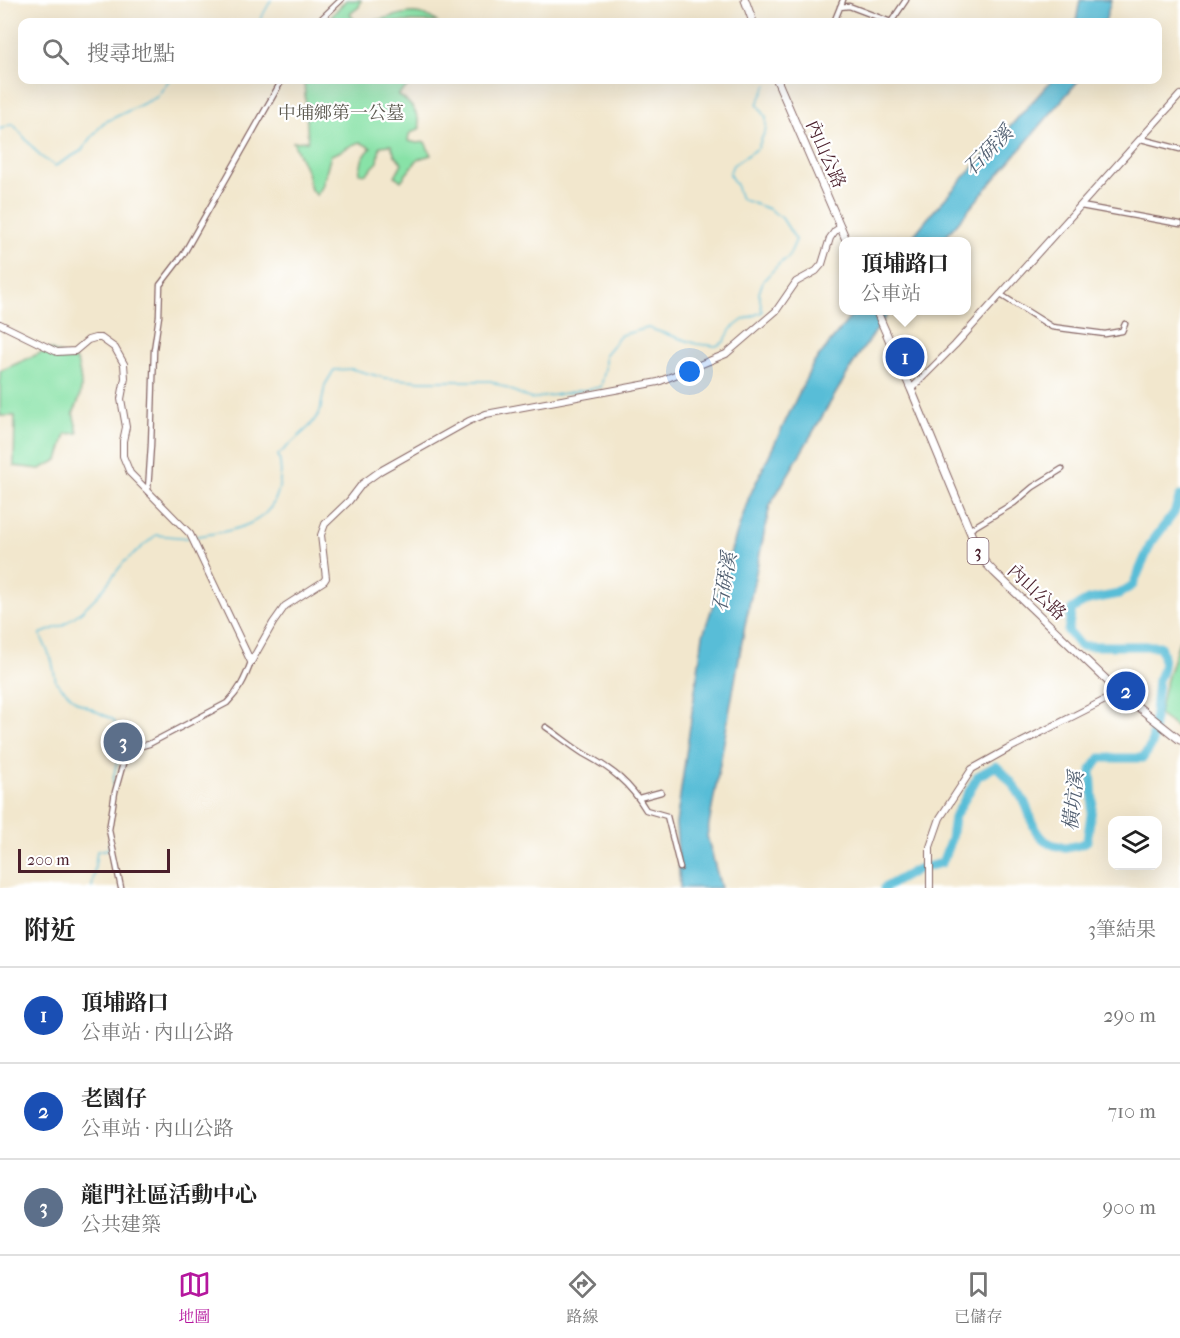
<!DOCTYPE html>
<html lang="zh-TW">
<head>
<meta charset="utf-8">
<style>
	:root { --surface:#fff; --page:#f6f6f6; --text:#222; --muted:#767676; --line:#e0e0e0; --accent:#b5179e }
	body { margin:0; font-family:"IM FELL French Canon","Noto Serif TC",serif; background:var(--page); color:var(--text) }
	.controls { position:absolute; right:18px; bottom:18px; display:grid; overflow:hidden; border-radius:12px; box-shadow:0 6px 24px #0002 }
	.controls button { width:54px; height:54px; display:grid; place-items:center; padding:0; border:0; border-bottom:2px solid var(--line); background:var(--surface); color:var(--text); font:30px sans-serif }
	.scale { position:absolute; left:18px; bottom:15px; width:152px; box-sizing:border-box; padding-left:6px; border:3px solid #4a1f2b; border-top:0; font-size:16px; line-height:21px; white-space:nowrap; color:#4a1f2b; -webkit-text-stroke:4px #fff; paint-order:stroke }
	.you { position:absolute; left:690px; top:372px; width:21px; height:21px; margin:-15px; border:4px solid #fff; border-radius:50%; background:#1a73e8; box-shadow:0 0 0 9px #1a73e833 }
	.badge { display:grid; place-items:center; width:39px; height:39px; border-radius:50%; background:var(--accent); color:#fff; font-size:20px; font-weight:700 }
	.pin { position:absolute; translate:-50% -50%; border:3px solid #fff; box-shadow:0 2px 6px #0006 }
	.popup { position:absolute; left:839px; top:237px; width:132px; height:78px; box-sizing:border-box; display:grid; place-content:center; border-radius:12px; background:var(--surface); filter:drop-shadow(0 2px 4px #0005); font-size:20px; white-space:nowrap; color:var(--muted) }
	.popup b { font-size:22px; color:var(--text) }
	.popup::after { content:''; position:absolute; left:50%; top:100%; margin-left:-12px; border:12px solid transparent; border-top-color:var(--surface) }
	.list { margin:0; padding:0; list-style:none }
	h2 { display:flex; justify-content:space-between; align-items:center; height:78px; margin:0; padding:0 24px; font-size:26px }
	h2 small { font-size:20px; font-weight:400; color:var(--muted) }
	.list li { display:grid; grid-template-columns:39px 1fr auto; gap:18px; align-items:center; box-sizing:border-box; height:96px; padding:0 24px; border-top:2px solid var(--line) }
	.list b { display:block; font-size:22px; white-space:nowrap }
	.list p { margin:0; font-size:20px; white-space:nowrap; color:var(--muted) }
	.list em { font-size:20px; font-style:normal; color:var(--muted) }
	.icon { flex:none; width:33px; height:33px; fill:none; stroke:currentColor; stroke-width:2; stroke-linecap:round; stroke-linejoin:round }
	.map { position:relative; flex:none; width:1180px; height:888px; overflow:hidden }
	.search { position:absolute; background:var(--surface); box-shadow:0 6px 24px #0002; left:18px; right:18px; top:18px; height:66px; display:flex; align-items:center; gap:15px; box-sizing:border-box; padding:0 21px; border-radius:12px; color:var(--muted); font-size:22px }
	.sheet { height:366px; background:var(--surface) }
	nav { display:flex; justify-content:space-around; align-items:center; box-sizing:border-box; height:84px; border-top:2px solid var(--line); background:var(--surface); font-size:16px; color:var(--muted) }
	nav a { display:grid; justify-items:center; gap:3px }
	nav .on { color:var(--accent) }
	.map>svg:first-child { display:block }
	.green { fill:#88e2a7; stroke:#698069; stroke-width:1.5 }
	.water { fill:#59bdd7; stroke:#526e81; stroke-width:1.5 }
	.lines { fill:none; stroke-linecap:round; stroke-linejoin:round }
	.stream { stroke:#59bdd7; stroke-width:1.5 }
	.river { stroke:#59bdd7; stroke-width:9 }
	.street-casing { stroke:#856564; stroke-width:7 }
	.secondary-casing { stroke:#856564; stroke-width:8 }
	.primary-casing { stroke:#856564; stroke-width:9 }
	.street { stroke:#fff; stroke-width:4.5 }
	.secondary { stroke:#fff; stroke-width:6 }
	.primary { stroke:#fff; stroke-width:7 }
	.labels { text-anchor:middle; stroke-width:4.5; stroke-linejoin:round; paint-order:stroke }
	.shield { fill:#fff; stroke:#80626b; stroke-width:1.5 }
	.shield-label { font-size:16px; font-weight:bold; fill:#4a1f2b }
	.park-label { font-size:18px; fill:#5d5a50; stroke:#fff }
	.street-label { font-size:18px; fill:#4a1f2b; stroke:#fff }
	.water-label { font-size:20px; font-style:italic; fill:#505e70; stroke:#fff }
</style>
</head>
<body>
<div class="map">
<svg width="1180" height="888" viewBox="0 0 1180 888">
	<rect width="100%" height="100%" fill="#fff"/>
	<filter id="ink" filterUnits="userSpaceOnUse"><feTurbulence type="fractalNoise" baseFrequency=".0167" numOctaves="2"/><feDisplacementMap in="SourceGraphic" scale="12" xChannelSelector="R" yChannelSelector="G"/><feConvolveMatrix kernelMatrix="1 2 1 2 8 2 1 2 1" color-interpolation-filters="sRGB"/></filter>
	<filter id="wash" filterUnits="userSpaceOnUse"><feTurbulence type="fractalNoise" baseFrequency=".008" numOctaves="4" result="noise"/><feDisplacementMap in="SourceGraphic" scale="24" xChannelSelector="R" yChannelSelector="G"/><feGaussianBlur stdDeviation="1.35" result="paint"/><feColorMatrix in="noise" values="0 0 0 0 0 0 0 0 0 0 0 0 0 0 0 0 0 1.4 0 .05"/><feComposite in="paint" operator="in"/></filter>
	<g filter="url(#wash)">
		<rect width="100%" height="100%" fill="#f2e7cd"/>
		<path class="green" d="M346 0H361L359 7 350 14 355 21C390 25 409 0 437 22H326Z
			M304 80H415L398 95C411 103 418 112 420 128L409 134 408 141 417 143 425 142 431 155 418 159 401 181 395 176 402 163 395 155 391 145 380 146 378 162 366 174 359 173 363 157 371 148 360 142C349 145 342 152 331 155L322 187 317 195 311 190 307 172 293 142 308 141Z
			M49 349 77 361C82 381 84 394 73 413L78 433 66 434 58 460 40 469 14 466 15 416H0V371Z
			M1180 638V730L1159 715 1164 689Z"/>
		<path class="water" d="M1080 0H1111L1105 22H1076Z
			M1052 80H1079L942 241H909L932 213Z
			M855 311H890L856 359 770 505 745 625 707 836 721 888H680L676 824 703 635 749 497 813 364Z"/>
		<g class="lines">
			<path class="stream" d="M259 22 271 0
				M0 129 13 124 40 156 55 166 81 151 103 123 157 97 169 80
				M193 537C227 531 272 528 279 487 281 474 282 467 278 455L310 426 320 412 325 385 334 370 352 369 385 378 422 381H491L531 399 601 387 605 369V354L621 335 648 328 697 344 716 346 724 342 731 329 743 320 762 312 759 293 763 281 780 263 788 258 796 240 782 218 769 209 741 199 736 185 729 174 733 165 758 148 766 128V117L757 104 767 85
				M113 793C112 778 116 762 123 749L114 720 77 702 56 682 52 661 40 634 63 625 82 611 99 594 124 562 156 535 188 538
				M92 888 97 851 109 849V842"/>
			<path class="river" d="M884 888 918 869 942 863 951 839 954 818 978 776 996 766C1009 777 1017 789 1025 803 1029 811 1031 821 1035 829 1045 848 1070 852 1087 841L1093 801 1091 770 1100 758H1143L1152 744 1158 680C1165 668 1165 658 1160 646H1080L1068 631 1072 609 1088 600 1119 594 1133 585 1151 543 1174 513 1180 496"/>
		</g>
	</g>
	<g filter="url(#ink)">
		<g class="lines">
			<defs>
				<path id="street" d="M840 7 849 6 891 22 906 0
					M318 22 341 0
					M834 22 843 0
					M1141 139 1180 149
					M1081 206 1180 224
					M1001 295 1052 327 1105 334 1122 331 1125 324
					M148 490 151 445 154 350 159 316 160 285 183 255 282 80
					M969 530 1014 503 1033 487 1062 469
					M546 727C558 735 571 746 584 754 612 769 630 783 646 810L667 816 680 868
					M639 798 661 792
					M121 888 109 830 115 792 126 753 131 749 149 744 227 703C239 691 245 679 251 662"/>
				<path id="secondary" d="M0 324 57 352 75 351 88 340 95 338H101L115 348 124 364 125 378 121 399 126 427 123 441V456L130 473 190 534 251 662
					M911 389 955 345 1180 95
					M251 662 273 623 285 606 324 581 326 578 321 535 325 524 349 501 362 484 380 471 469 421 486 414 658 382 726 354 776 311 796 282 816 271 822 264 830 238 835 231 841 227
					M930 888V847L940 818 972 769 1008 749 1111 697 1118 691"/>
				<path id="primary" d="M745 0 753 22
					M777 80 847 242
					M876 310 911 389 981 558 994 572 1118 691 1180 740"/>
			</defs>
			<use href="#street" class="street-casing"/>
			<use href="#secondary" class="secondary-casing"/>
			<use href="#primary" class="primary-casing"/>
			<use href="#street" class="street"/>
			<use href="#secondary" class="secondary"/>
			<use href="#primary" class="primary"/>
		</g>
	</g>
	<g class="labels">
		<rect class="shield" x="967.5" y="538" width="21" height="26" rx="4.5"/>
		<g class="shield-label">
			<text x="978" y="557">3</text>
		</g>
		<g class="park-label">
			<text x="341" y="119">中埔鄉第一公墓</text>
		</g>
		<g class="street-label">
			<text transform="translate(826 154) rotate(66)" y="6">內山公路</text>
			<text transform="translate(1037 592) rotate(43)" y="6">內山公路</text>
		</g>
		<g class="water-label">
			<text transform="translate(988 150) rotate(-45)" y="7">石硦溪</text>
			<text transform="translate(724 582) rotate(-80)" y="7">石硦溪</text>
			<text transform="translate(1073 801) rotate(-84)" y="7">橫坑溪</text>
		</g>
	</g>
</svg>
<div class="controls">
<button><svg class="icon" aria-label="layers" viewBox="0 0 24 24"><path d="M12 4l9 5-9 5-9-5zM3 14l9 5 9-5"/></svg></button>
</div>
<div class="scale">200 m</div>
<div class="you"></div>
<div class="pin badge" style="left:905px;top:357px;background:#1a4fb4">1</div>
<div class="popup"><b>頂埔路口</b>公車站</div>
<div class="pin badge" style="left:1126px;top:691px;background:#1a4fb4">2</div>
<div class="pin badge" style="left:123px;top:742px;background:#5c6f8a">3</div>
<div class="search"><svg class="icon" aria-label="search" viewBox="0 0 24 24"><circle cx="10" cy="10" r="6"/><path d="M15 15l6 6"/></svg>搜尋地點</div>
</div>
<section class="sheet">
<h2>附近<small>3筆結果</small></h2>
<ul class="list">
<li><span class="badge" style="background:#1a4fb4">1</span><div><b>頂埔路口</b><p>公車站 · 內山公路</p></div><em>290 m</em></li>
<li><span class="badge" style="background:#1a4fb4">2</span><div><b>老園仔</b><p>公車站 · 內山公路</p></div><em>710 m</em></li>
<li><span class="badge" style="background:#5c6f8a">3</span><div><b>龍門社區活動中心</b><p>公共建築</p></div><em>900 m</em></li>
</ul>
</section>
<nav>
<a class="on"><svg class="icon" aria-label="map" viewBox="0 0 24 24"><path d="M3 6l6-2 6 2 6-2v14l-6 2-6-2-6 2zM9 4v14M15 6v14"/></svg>地圖</a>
<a><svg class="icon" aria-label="directions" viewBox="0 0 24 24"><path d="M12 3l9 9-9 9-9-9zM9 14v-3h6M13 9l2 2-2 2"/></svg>路線</a>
<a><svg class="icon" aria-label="saved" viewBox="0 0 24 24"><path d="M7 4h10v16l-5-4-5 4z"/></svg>已儲存</a>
</nav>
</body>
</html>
